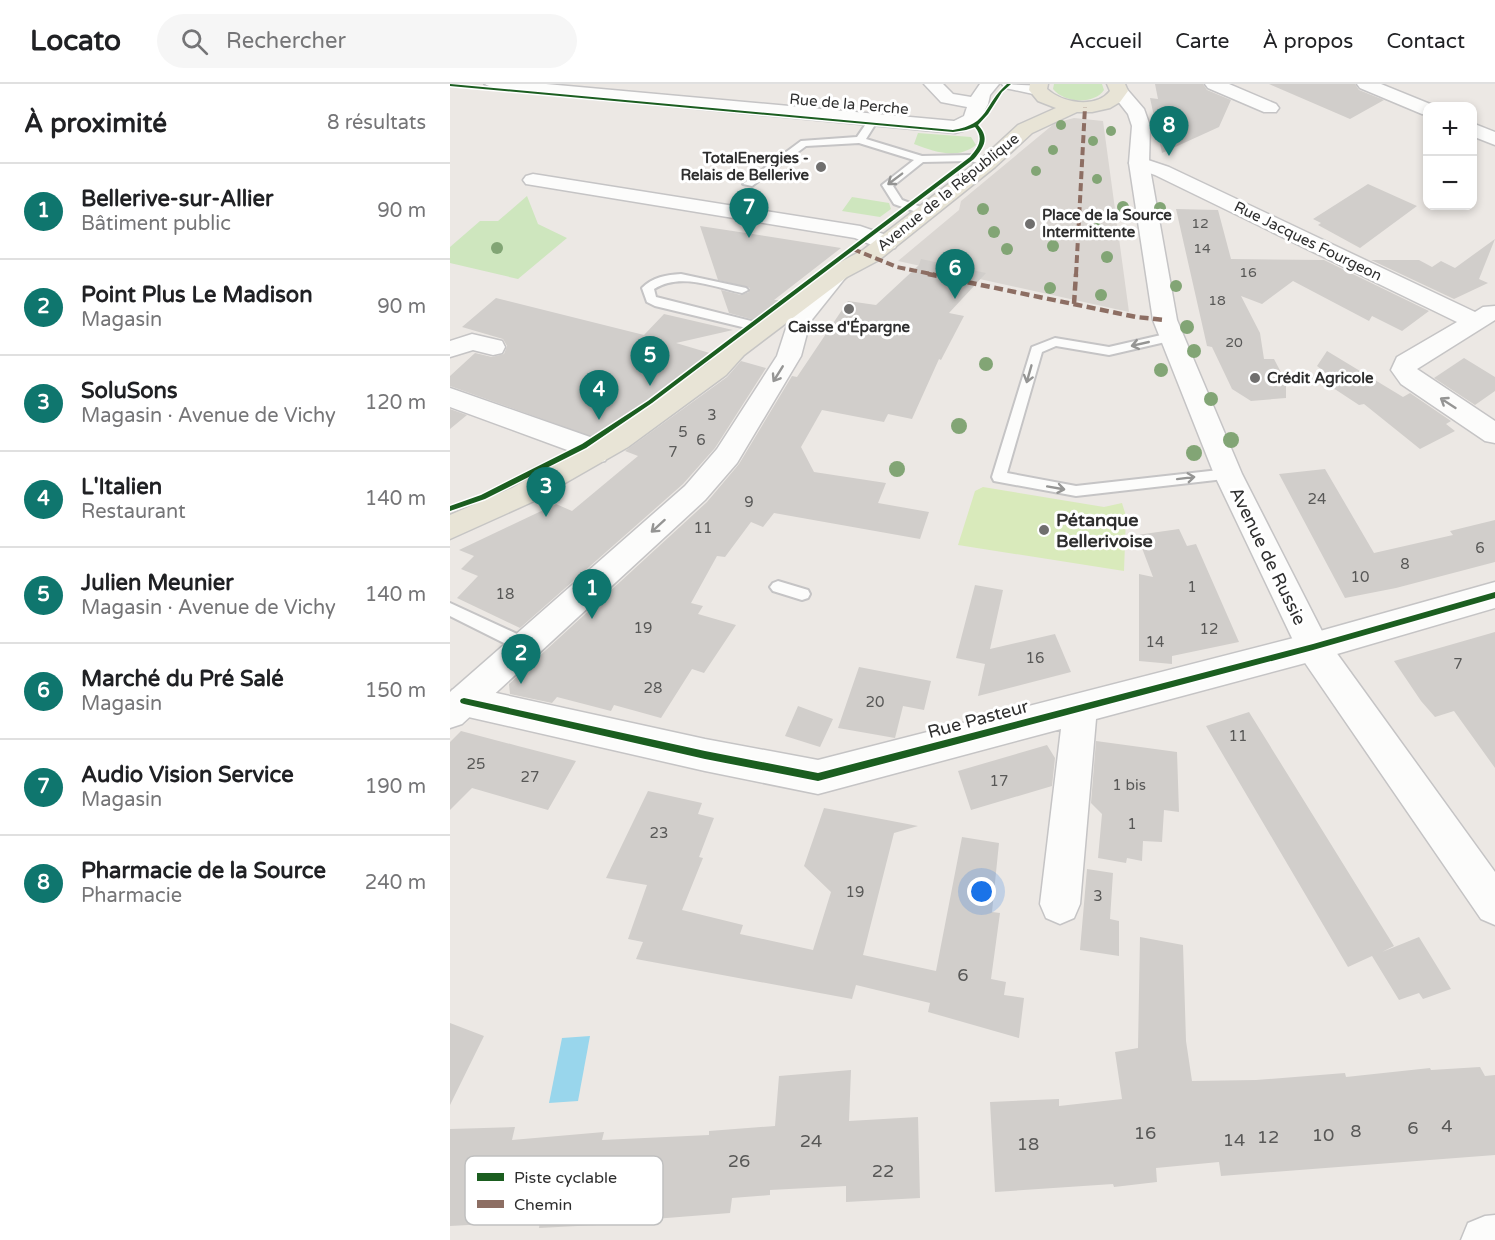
<!DOCTYPE html>
<html lang="fr">
<head>
<meta charset="utf-8">
<style>
	:root { --surface:#fff; --page:#f6f6f6; --text:#202124; --muted:#757577; --line:#e0e0e0; --accent:#0f766e }
	body { margin:0; font-family:"Varela Round",sans-serif; background:var(--page); color:var(--text) }
	.controls { position:absolute; right:18px; top:18px; display:grid; overflow:hidden; border-radius:12px; box-shadow:0 3px 9px #0003 }
	.controls button { width:54px; height:54px; display:grid; place-items:center; padding:0; border:0; border-bottom:2px solid var(--line); background:var(--surface); color:var(--text); font:30px sans-serif }
	.you { position:absolute; left:532px; top:808px; width:21px; height:21px; margin:-15px; border:4px solid #fff; border-radius:50%; background:#1a73e8; box-shadow:0 0 0 9px #1a73e833 }
	.badge { display:grid; place-items:center; width:39px; height:39px; border-radius:50%; background:var(--accent); color:#fff; font-size:20px; font-weight:700 }
	.pin { position:absolute; translate:-50% -50px; filter:drop-shadow(0 2px 3px #0008) }
	.pin::after { content:''; position:absolute; top:32px; width:21px; height:18px; background:inherit; clip-path:polygon(0 0,100% 0,50% 100%) }
	.list { margin:0; padding:0; list-style:none }
	h2 { display:flex; justify-content:space-between; align-items:center; height:78px; margin:0; padding:0 24px; font-size:26px }
	h2 small { font-size:20px; font-weight:400; color:var(--muted) }
	.list li { display:grid; grid-template-columns:39px 1fr auto; gap:18px; align-items:center; box-sizing:border-box; height:96px; padding:0 24px; border-top:2px solid var(--line) }
	.list b { display:block; font-size:22px; white-space:nowrap }
	.list p { margin:0; font-size:20px; white-space:nowrap; color:var(--muted) }
	.list em { font-size:20px; font-style:normal; color:var(--muted) }
	.icon { flex:none; width:33px; height:33px; fill:none; stroke:currentColor; stroke-width:2; stroke-linecap:round; stroke-linejoin:round }
	.map { position:relative; flex:none; width:1045px; height:1156px; overflow:hidden }
	header { display:flex; align-items:center; gap:36px; box-sizing:border-box; height:84px; padding:0 30px; background:var(--surface); border-bottom:2px solid var(--line) }
	header strong { font-size:28px }
	nav { display:flex; gap:33px; margin-inline-start:auto; font-size:21px }
	.search { width:420px; height:54px; background:var(--page); display:flex; align-items:center; gap:15px; box-sizing:border-box; padding:0 21px; border-radius:33px; color:var(--muted); font-size:22px }
	main { display:flex }
	aside { flex:1; background:var(--surface) }
	.map>svg:first-child { display:block }
	.green { fill:#cee6be }
	.pitch { fill:#d9eabb }
	.plaza { fill:#dad6d2 }
	.water { fill:#99d6ec }
	.building { fill:#d1cecb }
	.lines { fill:none; stroke-linecap:round; stroke-linejoin:round }
	.service-casing { stroke:#c5c4c5; stroke-width:4 }
	.minor-casing { stroke:#c5c4c5; stroke-width:3 }
	.tertiary-casing { stroke:#c5c4c5; stroke-width:3 }
	.secondary-casing { stroke:#c5c4c5; stroke-width:3 }
	.primary-casing { stroke:#c6c5c4; stroke-width:3 }
	.service { fill:#fcfcfb; fill-rule:evenodd }
	.minor { fill:#fcfcfb; fill-rule:evenodd }
	.tertiary { fill:#fcfcfb; fill-rule:evenodd }
	.secondary { fill:#fcfcfb; fill-rule:evenodd }
	.primary { fill:#e8e4d6; fill-rule:evenodd }
	.quiet-far1 { stroke:#8d6e63; stroke-width:4; stroke-dasharray:8 4; stroke-linecap:butt }
	.quiet { stroke:#8d6e63; stroke-width:4.5; stroke-dasharray:9 4.5; stroke-linecap:butt }
	.cycleway-casing { stroke:#fff; stroke-width:3 }
	.cycleway { fill:#1b5e20; fill-rule:evenodd }
	.tree { fill:#82a575 }
	.oneway { stroke:#959594 }
	.poi-dot { fill:#706f6e; stroke:#fff; stroke-width:2 }
	.labels { text-anchor:middle; stroke-width:6; stroke-linejoin:round; paint-order:stroke }
	.far-number-label { font-size:14px; fill:#585857 }
	.far-street-label { font-size:15px; fill:#2e2e2e; stroke:#fff }
	.far-poi-label { font-size:15px; font-weight:bold; fill:#2e2e2e; stroke:#fff; text-anchor:start }
	.number-label { font-size:15px; fill:#585857 }
	.poi-label { font-size:18px; font-weight:bold; fill:#2e2e2e; stroke:#fff; text-anchor:start }
	.street-label { font-size:18px; fill:#2e2e2e; stroke:#fff }
	.near-number-label { font-size:18px; fill:#585857 }
	.key { fill:#fff; stroke:#c0c0c0; stroke-width:1.5 }
	.key-label { font-size:16px; fill:#2e2e2e }
</style>
</head>
<body>
<header>
<strong>Locato</strong>
<div class="search"><svg class="icon" aria-label="search" viewBox="0 0 24 24"><circle cx="10" cy="10" r="6"/><path d="M15 15l6 6"/></svg>Rechercher</div>
<nav><a>Accueil</a><a>Carte</a><a>À propos</a><a>Contact</a></nav>
</header>
<main>
<aside>
<h2>À proximité<small>8 résultats</small></h2>
<ul class="list">
<li><span class="badge">1</span><div><b>Bellerive-sur-Allier</b><p>Bâtiment public</p></div><em>90 m</em></li>
<li><span class="badge">2</span><div><b>Point Plus Le Madison</b><p>Magasin</p></div><em>90 m</em></li>
<li><span class="badge">3</span><div><b>SoluSons</b><p>Magasin · Avenue de Vichy</p></div><em>120 m</em></li>
<li><span class="badge">4</span><div><b>L'Italien</b><p>Restaurant</p></div><em>140 m</em></li>
<li><span class="badge">5</span><div><b>Julien Meunier</b><p>Magasin · Avenue de Vichy</p></div><em>140 m</em></li>
<li><span class="badge">6</span><div><b>Marché du Pré Salé</b><p>Magasin</p></div><em>150 m</em></li>
<li><span class="badge">7</span><div><b>Audio Vision Service</b><p>Magasin</p></div><em>190 m</em></li>
<li><span class="badge">8</span><div><b>Pharmacie de la Source</b><p>Pharmacie</p></div><em>240 m</em></li>
</ul>
</aside>
<div class="map">
<svg width="1045" height="1156" viewBox="0 0 1045 1156">
	<rect width="100%" height="100%" fill="#ece8e4"/>
	<path class="green" d="M604 0H652L654 6C644 21 614 19 603 5Z
		M468 49 521 53 526 61C507 76 485 68 464 60Z
		M77 112 88 140 117 154 68 195 0 179V163L30 137H48Z
		M402 113 439 119 441 125 430 133 392 127Z"/>
	<path class="pitch" d="M533 403 654 423 672 419 676 432 674 487 508 461 525 407Z"/>
	<path class="plaza" d="M624 34 653 37 679 228 448 177 509 126 511 117 605 39Z"/>
	<path class="water" d="M140 952 128 1017 99 1019 112 954Z"/>
	<path class="building" d="M705 0H753L757 6 781 16 769 43 712 69 700 14 708 15Z
		M819 0H905L909 6 934 16 900 35Z
		M918 100 967 122 910 164 868 141 871 139 863 135Z
		M726 125 768 126 781 175 874 176 979 227 952 247 922 232 919 237 843 197 812 220 791 212 810 249 814 275H824L836 298V314L801 317 782 305 762 263 757 262Z
		M250 142 328 154 391 164 324 216H331L305 236 279 229 271 206 291 211 299 208 300 204 268 196Z
		M1045 155 1029 195 1038 199 1004 215 921 176H969L982 183 991 177 1005 184Z
		M471 175 536 189 499 229 514 232 491 276 489 275 462 335 438 330 434 338 372 326 351 363 364 388 436 399 428 419 479 428 470 455 324 429 313 443 301 438 275 473 267 472 241 519 253 522 248 530 286 541 254 589 242 585 211 634 164 621 161 627 107 613 102 619 60 610 59 600 257 418 289 380 342 292 347 293 398 217 426 221 469 181Z
		M46 214 194 251 214 230 283 246 226 259 263 270 256 277 145 354 0 302V292L25 269 42 273 54 270 57 262 53 255 12 243Z
		M877 267 953 313 960 309 1001 337 996 340 1005 347 970 365 914 320 909 321 868 294 876 289 867 282Z
		M1014 274 1045 293V307L1025 321 984 294Z
		M291 277 316 284 265 364 233 400 70 544 7 514 28 492 11 485 24 472 9 466 106 420 122 427 188 372 175 367 277 293Z
		M0 325 17 331 0 345Z
		M875 385 924 469 1003 451 1000 447 1045 436V478L946 504 895 514 829 390Z
		M729 445 737 462 746 460 789 558 722 572V580L689 577V490L703 493 687 451Z
		M525 501 553 506 540 565 605 550 621 588 528 612 535 580 506 574Z
		M1045 548V684L1004 627 985 633 971 617 944 577Z
		M409 583 481 597 474 626 453 622 445 654 388 644Z
		M348 622 383 635 370 663 335 652Z
		M799 628 944 862 932 868 969 853 1001 905 973 915 969 909 949 916 922 872 898 883 756 642Z
		M11 647 68 662 126 677 98 726 22 704 0 726V658Z
		M646 657 727 668 729 728 714 726 712 758 693 757 692 777 677 774 676 779 648 774 652 730 641 719Z
		M597 661 605 674 602 702 521 726 508 687Z
		M198 707 252 719 248 730 264 734 249 773 253 774 232 826 293 841 290 850 363 866 381 808 354 782 374 724 468 742 444 749 413 871 486 887 512 753 549 759 542 828 550 829 541 895 556 898 554 911 574 914 569 954 478 928 480 919 406 901 402 915 186 875 193 858 178 855 197 801 156 794Z
		M637 785 663 789 660 835 669 837V872L630 866Z
		M690 853 733 861 736 957 742 997 806 996 895 989 896 993 980 984 981 986 1030 983 1035 992 1045 991V1071L771 1092 769 1078 706 1084 707 1098 664 1103 663 1100 545 1108 540 1018 609 1015V1022L672 1015 665 968 688 964Z
		M0 939 34 952 0 1021Z
		M401 986 399 1037 468 1033 470 1114 396 1118V1102L320 1106V1111L282 1114 280 1129 204 1135V1138L89 1144 90 1137 0 1142V1045L65 1043 62 1056 154 1048 152 1056 259 1051V1047L325 1042 329 992Z"/>
	<g class="lines">
		<defs>
			<path id="service" d="M35 0H63L64 2C58 7 41 4 35 0Z
				M423 33 428 36 416 55 472 72 522 71 543 79 538 82 521 77 473 78 443 102 452 116 479 126 480 128 475 131 444 120 432 101 464 76 409 59 356 62 302 102 293 100 351 57 407 53 420 34Z
				M231 190 296 204 298 206 292 209C264 203 230 188 204 205L206 213 317 241 319 244 313 248 205 222 197 218 192 204C203 193 216 191 231 190Z
				M720 249 724 250V256L659 271 606 262 592 268 557 389 626 402 778 385 785 390 783 394 626 412 544 397 542 393 582 263 605 254 659 263Z
				M328 497 358 506 360 510 358 514 352 516 323 507 320 503 323 499Z
				M0 519 80 556 82 561 80 566 74 568 68 566 0 532Z"/>
			<path id="minor" d="M53 0H96L504 37 514 32 517 23 491 18 474 0H493L503 10 521 13 530 0H549L540 11 538 20 528 39 519 45 505 49 60 7 54 6Z
				M552 0 594 2 597 6 594 10 588 11 555 4Z
				M755 0H779L826 20 829 24 826 28H814L758 4Z
				M907 0H931L985 22H978V31L972 30 910 4Z
				M1022 39 1045 48V61L1022 52Z
				M689 73 719 83 1025 228 1033 223 1045 222V236L967 285 1045 337V359L1035 357 951 300 941 286 947 273 1007 238 705 91 682 83 679 79 682 75Z
				M83 90 410 142 445 154 448 159 445 164 437 166 429 164 405 154 76 100 73 96 76 92Z
				M22 250 52 257 55 263 52 269 43 271 23 266 0 273V257Z
				M0 304 140 353 155 363 159 370 155 377C140 381 132 375 120 367L0 323Z
				M1045 498V524L863 577 646 635 630 820 624 834 610 840 596 834 590 820 611 645 368 710 255 687 14 632 2 628 0 611 2 606 14 602 255 655 368 676 863 549Z
				M1045 1131V1156H1011L1018 1139 1035 1132Z"/>
			<path id="tertiary" d="M669 2 675 3 694 25 700 42 699 79 727 236 792 390 875 553 1045 788V841L1031 835 851 573 764 390 703 236 679 79 682 42 678 30 660 7 663 3Z"/>
			<path id="secondary" d="M389 181 397 183 400 188 360 238 351 272 287 379 255 416 12 640 0 644V608L235 402 267 365 327 272 340 232 381 183Z"/>
			<path id="primary" d="M580 0H598L597 5C612 19 646 25 660 7L657 0H675L678 7 670 18 660 24 642 28H627L582 49 545 83 429 176 397 193 294 271 276 291 178 363 82 418 0 455V431L62 404 158 349 258 279 276 259 381 183 413 166 531 75 568 41 606 24 588 17 579 6Z"/>
		</defs>
		<use href="#service" class="service-casing"/>
		<use href="#minor" class="minor-casing"/>
		<use href="#tertiary" class="tertiary-casing"/>
		<use href="#secondary" class="secondary-casing"/>
		<use href="#primary" class="primary-casing"/>
		<use href="#service" class="service"/>
		<use href="#minor" class="minor"/>
		<use href="#tertiary" class="tertiary"/>
		<use href="#secondary" class="secondary"/>
		<use href="#primary" class="primary"/>
		<path class="quiet-far1" d="M403 165 447 183 486 191
			M626 191 635 23"/>
		<path class="quiet" d="M478 190 686 233 715 236
			M624 220 626 190"/>
		<defs>
			<path id="cycleway" d="M0 0 503 46C540 40 533 21 557 0H561L552 8 538 30 528 41C540 54 534 63 524 75L202 319 136 364 35 415 0 427V422L31 411 132 360 198 317 520 73C529 63 534 54 525 43L516 46 503 48 0 2Z
				M1045 508V514L863 566 368 697 255 675 14 620 11 619 10 617 11 615 14 614 255 667 368 689 863 560Z"/>
		</defs>
		<use href="#cycleway" class="cycleway-casing"/>
		<use href="#cycleway" class="cycleway"/>
	</g>
	<g class="tree">
		<circle cx="611" cy="41" r="5"/>
		<circle cx="661" cy="47" r="5"/>
		<circle cx="643" cy="57" r="5"/>
		<circle cx="603" cy="66" r="5"/>
		<circle cx="586" cy="87" r="5"/>
		<circle cx="647" cy="95" r="5"/>
		<circle cx="673" cy="123" r="6"/>
		<circle cx="710" cy="124" r="6"/>
		<circle cx="533" cy="125" r="6"/>
		<circle cx="647" cy="145" r="6"/>
		<circle cx="544" cy="148" r="6"/>
		<circle cx="603" cy="162" r="6"/>
		<circle cx="47" cy="164" r="6"/>
		<circle cx="557" cy="165" r="6"/>
		<circle cx="657" cy="173" r="6"/>
		<circle cx="726" cy="202" r="6"/>
		<circle cx="600" cy="204" r="6"/>
		<circle cx="651" cy="211" r="6"/>
		<circle cx="737" cy="243" r="7"/>
		<circle cx="744" cy="267" r="7"/>
		<circle cx="536" cy="280" r="7"/>
		<circle cx="711" cy="286" r="7"/>
		<circle cx="761" cy="315" r="7"/>
		<circle cx="509" cy="342" r="8"/>
		<circle cx="781" cy="356" r="8"/>
		<circle cx="744" cy="369" r="8"/>
		<circle cx="447" cy="385" r="8"/>
	</g>
	<defs><path id="oneway-shaft" d="M-6 0H5M1.5-3L5.5 0L1.5 3" fill="none" stroke-width="1.6" stroke-linecap="round" stroke-linejoin="round" transform="scale(1.5)"/></defs>
	<g class="oneway">
		<use href="#oneway-shaft" transform="translate(445 95) rotate(143)"/>
		<use href="#oneway-shaft" transform="translate(690 260) rotate(167)"/>
		<use href="#oneway-shaft" transform="translate(328 290) rotate(122)"/>
		<use href="#oneway-shaft" transform="translate(579 290) rotate(106)"/>
		<use href="#oneway-shaft" transform="translate(998 319) rotate(-147)"/>
		<use href="#oneway-shaft" transform="translate(736 394) rotate(-7)"/>
		<use href="#oneway-shaft" transform="translate(606 404) rotate(10)"/>
		<use href="#oneway-shaft" transform="translate(208 442) rotate(138)"/>
	</g>
	<g class="poi-dot">
		<circle cx="371" cy="83" r="6"/>
		<circle cx="580" cy="140" r="6"/>
		<circle cx="399" cy="225" r="6"/>
		<circle cx="805" cy="294" r="6"/>
		<circle cx="594" cy="446" r="6"/>
	</g>
	<g class="labels">
		<g class="far-number-label">
			<text x="750" y="144">12</text>
			<text x="752" y="169">14</text>
			<text x="798" y="193">16</text>
			<text x="767" y="221">18</text>
			<text x="784" y="263">20</text>
		</g>
		<g class="far-street-label">
			<text transform="translate(399 20) rotate(5)" y="5">Rue de la Perche</text>
			<text transform="translate(498 108) rotate(-39)" y="5">Avenue de la République</text>
			<text transform="translate(858 157) rotate(26)" y="5">Rue Jacques Fourgeon</text>
		</g>
		<g class="far-poi-label">
			<text x="359" y="79" text-anchor="end">TotalEnergies -<tspan x="359" dy="17">Relais de Bellerive</tspan></text>
			<text x="592" y="136">Place de la Source<tspan x="592" dy="17">Intermittente</tspan></text>
			<text x="399" y="248" text-anchor="middle">Caisse d'Épargne</text>
			<text x="817" y="299">Crédit Agricole</text>
		</g>
		<g class="number-label">
			<text x="262" y="336">3</text>
			<text x="233" y="353">5</text>
			<text x="251" y="361">6</text>
			<text x="223" y="373">7</text>
			<text x="867" y="420">24</text>
			<text x="299" y="423">9</text>
			<text x="253" y="449">11</text>
			<text x="1030" y="469">6</text>
			<text x="955" y="485">8</text>
			<text x="910" y="498">10</text>
			<text x="742" y="508">1</text>
			<text x="55" y="515">18</text>
			<text x="193" y="549">19</text>
			<text x="759" y="550">12</text>
			<text x="705" y="563">14</text>
			<text x="585" y="579">16</text>
			<text x="1008" y="585">7</text>
			<text x="203" y="609">28</text>
			<text x="425" y="623">20</text>
			<text x="788" y="657">11</text>
			<text x="26" y="685">25</text>
			<text x="80" y="698">27</text>
			<text x="549" y="702">17</text>
			<text x="679" y="706">1 bis</text>
			<text x="682" y="745">1</text>
			<text x="209" y="754">23</text>
			<text x="405" y="813">19</text>
			<text x="648" y="817">3</text>
		</g>
		<g class="poi-label">
			<text x="606" y="442">Pétanque<tspan x="606" dy="21">Bellerivoise</tspan></text>
		</g>
		<g class="street-label">
			<text transform="translate(818 472) rotate(64)" y="6">Avenue de Russie</text>
			<text transform="translate(528 635) rotate(-15)" y="6">Rue Pasteur</text>
		</g>
		<g class="near-number-label">
			<text x="513" y="897">6</text>
			<text x="997" y="1048">4</text>
			<text x="963" y="1050">6</text>
			<text x="906" y="1053">8</text>
			<text x="695" y="1055">16</text>
			<text x="873" y="1057">10</text>
			<text x="818" y="1059">12</text>
			<text x="784" y="1062">14</text>
			<text x="361" y="1063">24</text>
			<text x="578" y="1066">18</text>
			<text x="289" y="1083">26</text>
			<text x="433" y="1093">22</text>
		</g>
	</g>
	<rect x="15" y="1072" width="198" height="69" rx="9" class="key"/>
	<rect x="27" y="1089" width="27" height="8" fill="#1b5e20"/>
	<rect x="27" y="1116" width="27" height="8" fill="#8d6e63"/>
	<g class="key-label">
		<text x="64" y="1099">Piste cyclable</text>
		<text x="64" y="1126">Chemin</text>
	</g>
</svg>
<div class="controls">
<button>+</button>
<button>−</button>
</div>
<div class="you"></div>
<div class="pin badge" style="left:142px;top:535px">1</div>
<div class="pin badge" style="left:71px;top:600px">2</div>
<div class="pin badge" style="left:96px;top:433px">3</div>
<div class="pin badge" style="left:149px;top:336px">4</div>
<div class="pin badge" style="left:200px;top:302px">5</div>
<div class="pin badge" style="left:505px;top:215px">6</div>
<div class="pin badge" style="left:299px;top:154px">7</div>
<div class="pin badge" style="left:719px;top:72px">8</div>
</div>
</main>
</body>
</html>
